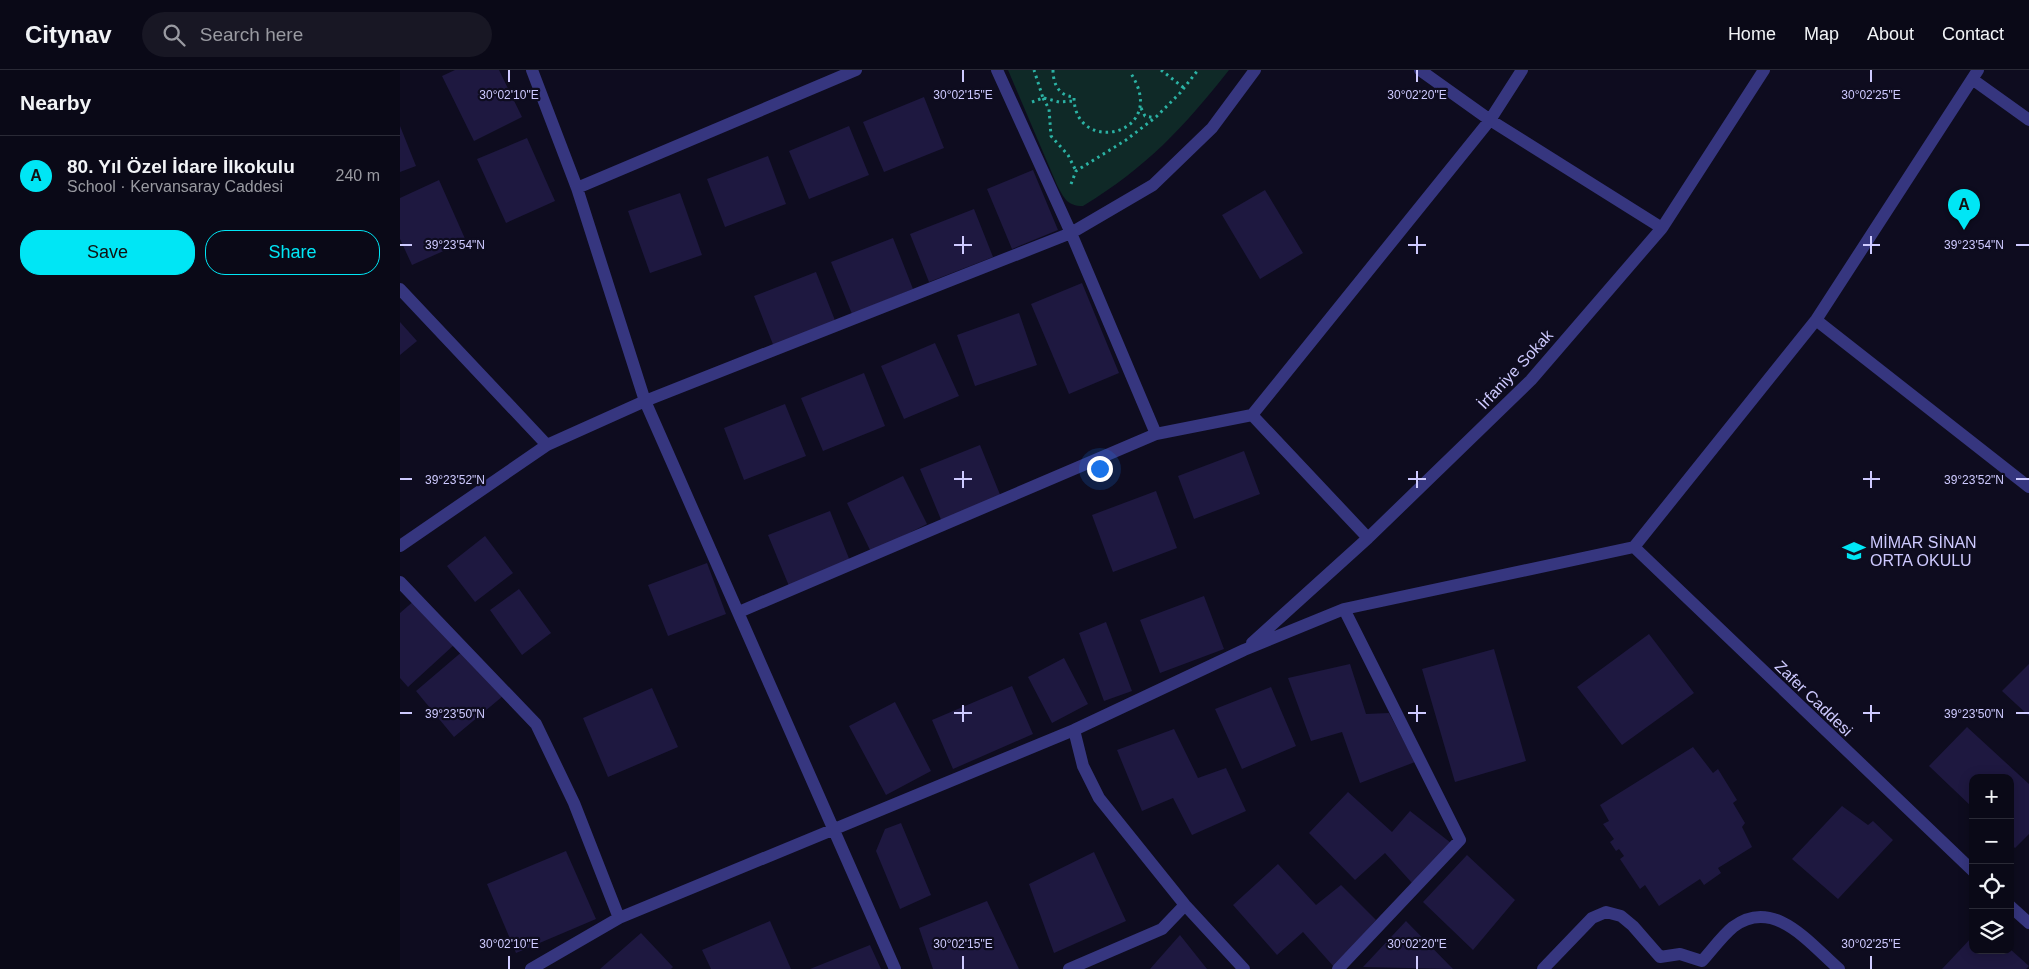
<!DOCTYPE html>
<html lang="en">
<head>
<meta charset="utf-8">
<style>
	:root { --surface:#0a0917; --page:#181724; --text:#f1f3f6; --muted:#999aa1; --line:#2a2a36; --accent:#00e6f5 }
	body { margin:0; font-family:Helvetica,sans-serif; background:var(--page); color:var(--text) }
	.controls { position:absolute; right:15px; bottom:15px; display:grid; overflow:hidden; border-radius:10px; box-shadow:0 2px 12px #0003 }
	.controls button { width:45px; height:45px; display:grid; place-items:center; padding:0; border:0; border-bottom:1px solid var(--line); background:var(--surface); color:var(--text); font:25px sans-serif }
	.you { position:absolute; left:699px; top:398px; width:18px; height:18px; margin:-12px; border:4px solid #fff; border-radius:50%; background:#1a73e8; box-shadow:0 0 0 8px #1a73e833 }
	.badge { display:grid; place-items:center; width:32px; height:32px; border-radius:50%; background:var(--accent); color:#111; font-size:16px; font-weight:700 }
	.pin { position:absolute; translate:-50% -41px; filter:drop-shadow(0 1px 2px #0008) }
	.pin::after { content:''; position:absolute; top:26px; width:18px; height:15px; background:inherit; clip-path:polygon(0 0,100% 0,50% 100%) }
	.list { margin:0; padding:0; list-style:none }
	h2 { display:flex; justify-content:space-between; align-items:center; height:65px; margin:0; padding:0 20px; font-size:21px }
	h2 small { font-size:16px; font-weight:400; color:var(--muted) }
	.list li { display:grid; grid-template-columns:32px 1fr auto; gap:15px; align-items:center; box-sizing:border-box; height:80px; padding:0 20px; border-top:1px solid var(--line) }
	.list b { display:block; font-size:19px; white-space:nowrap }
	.list p { margin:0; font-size:16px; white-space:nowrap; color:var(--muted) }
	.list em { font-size:16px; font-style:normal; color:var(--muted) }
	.actions { display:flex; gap:10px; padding:15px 20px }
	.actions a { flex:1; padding:11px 0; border:1px solid var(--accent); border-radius:20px; text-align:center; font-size:18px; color:var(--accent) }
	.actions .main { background:var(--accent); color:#111 }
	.icon { flex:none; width:28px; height:28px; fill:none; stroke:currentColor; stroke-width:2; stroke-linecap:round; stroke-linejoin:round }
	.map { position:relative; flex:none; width:1629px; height:899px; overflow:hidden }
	header { display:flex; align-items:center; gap:30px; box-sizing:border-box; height:70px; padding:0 25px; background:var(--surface); border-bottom:1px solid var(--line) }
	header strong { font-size:24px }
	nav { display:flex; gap:28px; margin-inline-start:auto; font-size:18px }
	.search { width:350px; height:45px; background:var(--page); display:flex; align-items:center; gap:12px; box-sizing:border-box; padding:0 18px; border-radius:28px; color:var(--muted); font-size:19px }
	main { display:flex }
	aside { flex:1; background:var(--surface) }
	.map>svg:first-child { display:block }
	.green { fill:#0f2927 }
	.building { fill:#1e1840 }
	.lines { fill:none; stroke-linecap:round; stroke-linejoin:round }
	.path { stroke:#2bb2a4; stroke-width:3; stroke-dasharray:2.5 4; stroke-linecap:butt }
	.minor { stroke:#36367f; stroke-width:12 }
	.ticks { fill:none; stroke:#cecaff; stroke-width:2 }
	.labels { text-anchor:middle; stroke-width:4.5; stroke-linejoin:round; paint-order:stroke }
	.street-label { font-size:16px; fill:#cecaff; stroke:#0e0c1f }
	.poi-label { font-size:16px; fill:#cecaff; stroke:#0e0c1f; text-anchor:start }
	.ticks-label { font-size:12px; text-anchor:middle; fill:#cecaff; stroke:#0e0c1f; stroke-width:4.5; stroke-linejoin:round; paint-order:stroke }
</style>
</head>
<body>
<header>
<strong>Citynav</strong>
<div class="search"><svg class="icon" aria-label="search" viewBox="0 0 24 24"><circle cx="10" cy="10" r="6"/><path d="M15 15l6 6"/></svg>Search here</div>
<nav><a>Home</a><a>Map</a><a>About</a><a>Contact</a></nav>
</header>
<main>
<aside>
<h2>Nearby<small></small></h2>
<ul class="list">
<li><span class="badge">A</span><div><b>80. Yıl Özel İdare İlkokulu</b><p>School · Kervansaray Caddesi</p></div><em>240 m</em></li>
</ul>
<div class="actions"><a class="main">Save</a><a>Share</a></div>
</aside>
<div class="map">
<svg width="1629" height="899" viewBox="0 0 1629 899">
	<rect width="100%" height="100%" fill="#0e0c1f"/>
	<path class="green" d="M608 0H829C783 58 747 97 683 136 667 136 664 128 657 115Z"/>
	<path class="building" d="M55 0H99L122 47 74 71 42 6Z
		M524 27 544 78 484 102 463 52Z
		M0 56 16 96 0 102Z
		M449 56 469 105 409 129 389 81Z
		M127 68 155 131 106 153 77 89Z
		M368 86 386 134 325 157 307 109Z
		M633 100 658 160 612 179 587 119Z
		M39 110 66 171 12 195 0 169V128Z
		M865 120 903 183 860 209 822 145Z
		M280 123 302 185 250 203 228 141Z
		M574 139 593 187 529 212 510 164Z
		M493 168 513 219 452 244 431 192Z
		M416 202 436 253 374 277 354 226Z
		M682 213 719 303 669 324 631 234Z
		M619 243 637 295 575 316 557 265Z
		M0 252 17 271 0 285Z
		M535 273 559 326 504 349 481 296Z
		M464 303 485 356 423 381 401 328Z
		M385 334 406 386 344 410 324 358Z
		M580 375 601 427 542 452 520 399Z
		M844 381 860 424 794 449 778 406Z
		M503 406 527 454 471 482 447 433Z
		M756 421 777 478 713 502 692 445Z
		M430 441 450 491 389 516 368 465Z
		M85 466 113 503 75 532 47 496Z
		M307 493 326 544 268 566 248 515Z
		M119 519 151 563 122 585 90 540Z
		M804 526 824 579 760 603 740 550Z
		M15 530 55 574 8 617 0 608V543Z
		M706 552 732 621 704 631 679 563Z
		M1249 564 1294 623 1222 675 1177 617Z
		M1094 579 1126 691 1055 712 1022 599Z
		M64 580 103 626 54 667 16 621Z
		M664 588 688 634 652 653 628 607Z
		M950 594 966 644 989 643 1015 692 960 713 942 662 911 671 888 608Z
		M1629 594V646L1602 621Z
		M612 616 633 664 553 699 532 650Z
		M871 617 896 676 842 699 815 639Z
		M252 618 278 677 208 707 183 648Z
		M495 632 531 701 486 725 449 656Z
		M1567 657 1629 714V764L1615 778 1610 773V708H1573V738L1529 696Z
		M774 659 798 708 826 698 846 741 792 765 773 728 742 741 717 680Z
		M1293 677 1313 703 1318 699 1337 730 1333 733 1345 753 1342 757 1352 777 1318 798 1321 803 1304 815 1300 809 1259 836 1245 815 1240 819 1220 789 1224 786 1219 779 1216 781 1210 772 1214 769 1203 754 1209 751 1200 735Z
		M948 722 992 762 1010 741 1051 773 1012 813 985 783 955 810 909 763Z
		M1442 736 1468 755 1473 751 1493 770 1438 829 1392 789Z
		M501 753 531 825 500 839 476 781 485 759Z
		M166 781 196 849 116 883 87 814Z
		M694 782 726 851 654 883 629 814Z
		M1067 785 1115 830 1073 880 1023 832Z
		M878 794 916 835 941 815 976 850 934 897 903 862 877 885 833 835Z
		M587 831 619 899H533L519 858Z
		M370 851 391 899H311L302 880Z
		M1006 851 1053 899 963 897Z
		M241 863 273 897 271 899H200Z
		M780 865 807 899H750Z
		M1573 866V880L1610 879 1629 896 1626 899H1542Z
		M470 875 481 899H410Z"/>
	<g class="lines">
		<path class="path" d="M653 0C653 14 659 26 674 27 674 87 772 65 730 2
			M761 0 784 18
			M643 28 649 39 651 66 668 85 676 101
			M644 28 659 32 674 31
			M632 32 643 28 634 0
			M741 38 745 46 755 48
			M671 114 676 101 726 70 756 47 780 23 798 0"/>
		<path class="minor" d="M132 0 177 118 245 331 495 899
			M597 0 671 163 756 364
			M1020 0 1090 50 1262 158
			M1572 9 1629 50
			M177 118 456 0
			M0 219 147 375
			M1416 250 1629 417
			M852 345 968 468
			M0 476 147 375 245 331 671 163 753 115 812 58 855 0
			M1234 477 1573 801
			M0 512 136 654 174 733 219 848
			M339 542 756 364 852 345 1090 50 1122 0
			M852 573 968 468 1131 310 1262 158 1364 0
			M674 660 683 696 699 728 785 835 844 899
			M1610 836 1629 853
			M131 899 219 848 674 660 844 580 944 539 1234 477 1416 250 1578 0
			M669 899 762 859 785 835
			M938 899 1060 770 944 539
			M1143 899 1192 848 1206 842 1221 846 1233 856 1260 887 1280 884 1302 891C1312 880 1322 866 1333 857 1374 826 1410 874 1439 899"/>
	</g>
	<path class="ticks" d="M109 0V12M563 0V12M1017 0V12M1471 0V12M563 166V184M1017 166V184M1471 166V184M0 175H12M554 175H572M1008 175H1026M1463 175H1480M1616 175H1629M563 401V418M1017 401V418M1471 401V418M0 409H12M554 409H572M1008 409H1026M1463 409H1480M1616 409H1629M563 635V652M1017 635V652M1471 635V652M0 643H12M554 643H572M1008 643H1026M1463 643H1480M1616 643H1629M109 886V899M563 886V899M1017 886V899M1471 886V899"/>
	<defs>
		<symbol id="school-bare" viewBox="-9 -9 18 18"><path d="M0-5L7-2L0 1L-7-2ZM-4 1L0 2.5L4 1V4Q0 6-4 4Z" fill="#00e6f5" stroke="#0e0c1f" stroke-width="2.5" paint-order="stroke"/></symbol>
	</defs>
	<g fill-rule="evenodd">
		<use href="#school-bare" x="1438" y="465" width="32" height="32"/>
	</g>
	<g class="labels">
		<g class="street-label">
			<text transform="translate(1115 299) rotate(-47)" y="6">İrfaniye Sokak</text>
			<text transform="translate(1414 628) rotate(44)" y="6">Zafer Caddesi</text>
		</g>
		<g class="poi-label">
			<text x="1470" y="478">MİMAR SİNAN<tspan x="1470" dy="18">ORTA OKULU</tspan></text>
		</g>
	</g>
	<g class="ticks-label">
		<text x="109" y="29">30°02'10"E</text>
		<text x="563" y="29">30°02'15"E</text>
		<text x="1017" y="29">30°02'20"E</text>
		<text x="1471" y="29">30°02'25"E</text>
		<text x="55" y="179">39°23'54"N</text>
		<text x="1574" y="179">39°23'54"N</text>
		<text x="55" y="414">39°23'52"N</text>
		<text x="1574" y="414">39°23'52"N</text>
		<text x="55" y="648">39°23'50"N</text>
		<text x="1574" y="648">39°23'50"N</text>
		<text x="109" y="878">30°02'10"E</text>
		<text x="563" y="878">30°02'15"E</text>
		<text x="1017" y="878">30°02'20"E</text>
		<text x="1471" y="878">30°02'25"E</text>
	</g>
</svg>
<div class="controls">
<button>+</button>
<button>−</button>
<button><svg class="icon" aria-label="locate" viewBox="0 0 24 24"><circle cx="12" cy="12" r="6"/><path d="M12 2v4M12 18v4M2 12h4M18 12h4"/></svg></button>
<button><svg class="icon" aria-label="layers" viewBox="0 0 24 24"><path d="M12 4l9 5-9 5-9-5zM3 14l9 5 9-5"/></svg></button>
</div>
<div class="you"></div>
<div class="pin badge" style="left:1564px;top:160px">A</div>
</div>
</main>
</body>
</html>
